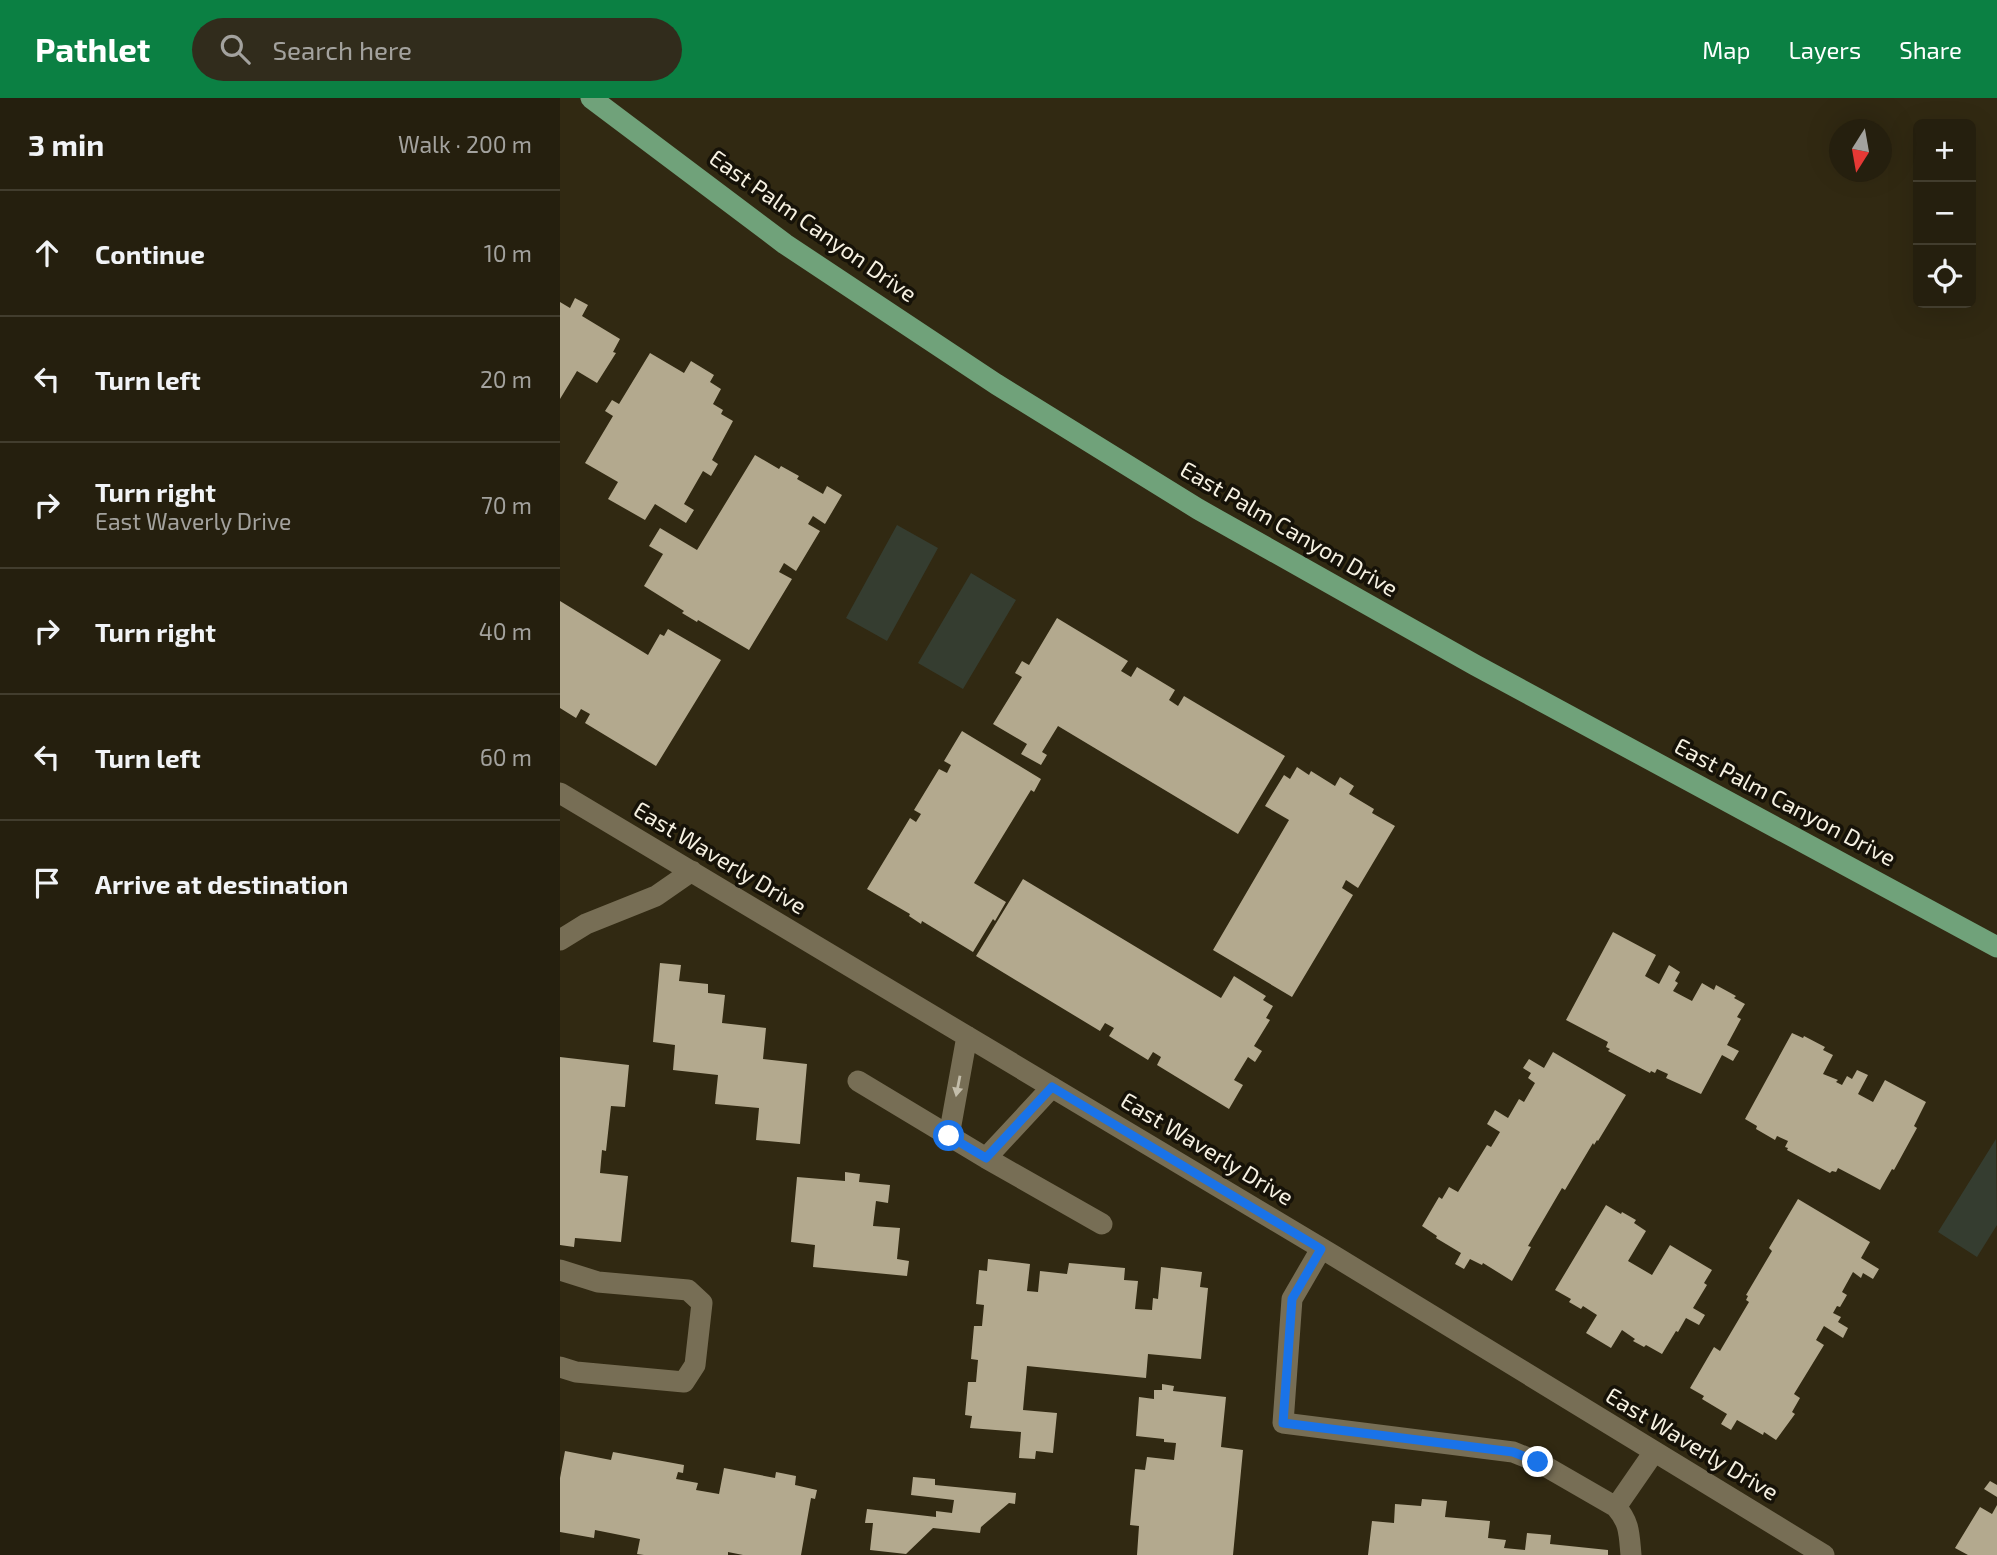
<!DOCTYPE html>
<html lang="en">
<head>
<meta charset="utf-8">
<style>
	:root { --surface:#251f0e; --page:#312c1c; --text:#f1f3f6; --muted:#a3a29e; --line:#423d2e; --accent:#0b8043 }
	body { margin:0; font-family:"Exo 2",sans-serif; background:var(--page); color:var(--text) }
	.controls { position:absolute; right:21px; top:21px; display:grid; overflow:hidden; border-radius:10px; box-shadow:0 7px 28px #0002 }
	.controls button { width:63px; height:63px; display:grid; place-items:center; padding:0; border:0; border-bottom:2px solid var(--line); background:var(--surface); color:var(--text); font:35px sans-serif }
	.compass { position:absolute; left:1269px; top:21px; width:63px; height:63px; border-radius:50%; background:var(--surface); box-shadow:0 7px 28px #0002; rotate:191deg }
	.stop { position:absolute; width:21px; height:21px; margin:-16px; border:5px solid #1a73e8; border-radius:50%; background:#fff }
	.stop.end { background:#1a73e8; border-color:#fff; box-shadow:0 2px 7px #0008 }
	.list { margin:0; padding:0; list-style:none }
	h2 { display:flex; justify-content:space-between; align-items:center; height:91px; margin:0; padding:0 28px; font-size:30px }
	h2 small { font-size:23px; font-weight:400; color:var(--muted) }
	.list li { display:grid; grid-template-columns:46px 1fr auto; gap:21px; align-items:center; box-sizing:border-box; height:126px; padding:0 28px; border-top:2px solid var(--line) }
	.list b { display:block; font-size:26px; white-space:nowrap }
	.list p { margin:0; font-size:23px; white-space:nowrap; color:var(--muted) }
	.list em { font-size:23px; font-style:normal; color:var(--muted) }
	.icon { flex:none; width:38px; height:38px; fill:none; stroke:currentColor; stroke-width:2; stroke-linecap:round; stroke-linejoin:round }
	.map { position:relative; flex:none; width:1437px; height:1457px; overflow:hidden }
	header { display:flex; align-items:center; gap:42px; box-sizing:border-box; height:98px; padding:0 35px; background:var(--accent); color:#fff }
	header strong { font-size:33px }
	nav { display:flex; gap:38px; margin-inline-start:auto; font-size:24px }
	.search { width:490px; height:63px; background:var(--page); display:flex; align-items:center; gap:18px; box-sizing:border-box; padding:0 24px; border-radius:38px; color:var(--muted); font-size:26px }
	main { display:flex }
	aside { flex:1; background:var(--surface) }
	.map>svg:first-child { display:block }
	.green { fill:#353d30 }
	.building { fill:#b3a98e }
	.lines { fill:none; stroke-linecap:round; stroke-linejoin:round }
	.minor { stroke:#776e55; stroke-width:21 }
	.major { stroke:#70a27a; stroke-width:21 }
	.oneway { fill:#c3bdaa }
	.route { stroke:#1a73e8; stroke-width:9 }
	.labels { text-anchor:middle; stroke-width:7; stroke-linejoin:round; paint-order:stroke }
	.street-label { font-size:23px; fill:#f6f1e2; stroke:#161208 }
</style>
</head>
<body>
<header>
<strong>Pathlet</strong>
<div class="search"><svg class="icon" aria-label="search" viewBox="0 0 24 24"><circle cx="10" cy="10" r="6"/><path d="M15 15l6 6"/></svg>Search here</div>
<nav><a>Map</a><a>Layers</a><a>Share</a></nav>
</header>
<main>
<aside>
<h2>3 min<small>Walk · 200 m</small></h2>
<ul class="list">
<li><svg class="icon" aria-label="ahead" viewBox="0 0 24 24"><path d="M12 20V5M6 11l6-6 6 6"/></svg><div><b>Continue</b></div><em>10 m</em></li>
<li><svg class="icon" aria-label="left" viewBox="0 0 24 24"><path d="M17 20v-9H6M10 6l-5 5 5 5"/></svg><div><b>Turn left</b></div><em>20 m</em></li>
<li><svg class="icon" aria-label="right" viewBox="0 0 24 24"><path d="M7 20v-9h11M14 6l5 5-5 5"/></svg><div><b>Turn right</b><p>East Waverly Drive</p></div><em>70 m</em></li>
<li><svg class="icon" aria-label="right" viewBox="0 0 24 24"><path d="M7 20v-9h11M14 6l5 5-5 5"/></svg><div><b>Turn right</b></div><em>40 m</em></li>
<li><svg class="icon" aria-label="left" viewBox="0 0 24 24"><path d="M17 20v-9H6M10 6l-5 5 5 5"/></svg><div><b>Turn left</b></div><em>60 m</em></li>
<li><svg class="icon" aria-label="arrive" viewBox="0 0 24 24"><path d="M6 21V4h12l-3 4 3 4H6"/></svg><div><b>Arrive at destination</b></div></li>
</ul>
</aside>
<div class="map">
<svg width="1437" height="1457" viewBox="0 0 1437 1457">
	<rect width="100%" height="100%" fill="#312912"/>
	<path class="green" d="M337 427 378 450 327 543 286 520Z
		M411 475 456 502 403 591 358 565Z
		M1436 1041 1437 1127 1417 1159 1378 1134Z"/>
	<path class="building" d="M15 200 28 207 22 218 60 241 53 254 56 255 37 285 17 273 0 301V204L10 210Z
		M90 255 124 275 131 263 154 277 150 284 161 291 153 306 163 312 161 316 173 323 152 362 158 366 151 378 143 373 124 406 134 412 126 425 95 406 85 422 48 401 58 384 25 365 53 318 45 313 52 302 59 306Z
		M195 357 219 371 221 368 239 378 237 381 263 396 267 388 282 397 265 426 253 418 248 426 260 433 236 473 224 465 219 474 232 481 189 552 138 522 137 524 122 515 124 513 84 488 103 456 89 448 100 430 137 452Z
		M0 503 88 557 100 536 104 538 108 531 161 562 96 668 25 625 30 616 21 611 16 620 0 610Z
		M497 520 568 563 561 573 571 579 577 569 615 592 609 602 618 608 624 598 725 658 678 736 498 628 482 654 487 657 481 667 461 656 467 646 433 626 462 579 455 575 462 563 469 567Z
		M402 633 481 681 474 694 471 692 414 785 446 804 435 823 433 821 413 854 362 823 361 826 349 818 350 816 307 791 350 720 356 724 361 716 354 712 379 671 387 675 391 667 384 663Z
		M737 669 749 677 751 673 775 688 780 679 794 688 789 696 814 711 812 715 835 728 798 790 786 782 782 790 793 797 732 899 653 852 729 722 705 708 724 677 730 681Z
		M463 781 661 900 674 878 706 898 703 902 713 908 706 920 710 922 694 948 702 953 695 964 688 959 674 982 683 987 669 1011 597 967 601 959 593 954 588 962 549 938 554 930 545 925 540 933 416 858Z
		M1053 834 1096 857 1085 878 1099 886 1109 867 1120 874 1115 883 1118 885 1113 893 1132 903 1142 885 1154 892 1156 887 1176 898 1174 900 1185 906 1177 919 1181 921 1167 947 1179 953 1173 963 1162 957 1141 996 1106 980 1108 976 1097 971 1095 975 1091 973 1090 975 1048 953 1050 951 1046 949 1048 944 1006 922Z
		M100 865 121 867 119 883 148 886V895L165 897 162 925 206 930 203 961 247 966 240 1046 196 1042 199 1010 155 1006 158 977 113 972 115 947 93 944Z
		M1232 935 1243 940 1244 938 1265 949 1263 952 1273 957 1263 976 1278 982 1276 984 1282 987 1287 978 1292 981 1297 972 1308 977 1298 996 1313 1004 1325 982 1366 1004 1354 1028 1357 1030 1334 1072 1332 1071 1320 1092 1278 1070 1276 1074 1272 1073 1270 1075 1227 1052 1228 1050 1225 1049 1228 1043 1217 1038 1215 1042 1196 1031 1197 1028 1185 1021Z
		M993 954 1066 997 1038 1043 1037 1042 1034 1047 1033 1045 1005 1092 1002 1090 968 1148 971 1149 952 1183 923 1165 922 1167 910 1161 904 1171 895 1166 901 1155 876 1140 877 1138 862 1128 879 1099 882 1101 889 1089 898 1094 927 1047 931 1049 940 1034 927 1026 935 1012 948 1020 959 1001 964 1004 975 985 968 980 971 975 963 970 969 961 984 970Z
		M0 959 69 967 65 1009 51 1008 46 1053 42 1052 40 1075 68 1078 61 1144 15 1140 14 1149 0 1147Z
		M285 1074 300 1076 299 1084 330 1087 328 1105 316 1103 313 1128 340 1130 337 1161 349 1163 347 1178 253 1169 255 1147 231 1144 237 1079 285 1083Z
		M1238 1101 1310 1144 1301 1160 1319 1171 1313 1181 1303 1175 1301 1180 1293 1174 1282 1194 1287 1197 1280 1209 1277 1208 1273 1215 1281 1219 1278 1224 1288 1230 1283 1240 1264 1228 1256 1242 1264 1247 1234 1296 1240 1300 1232 1314 1235 1316 1216 1342 1204 1334 1203 1337 1177 1322 1171 1332 1161 1326 1167 1316 1142 1301 1144 1298 1130 1290 1154 1249 1160 1253 1189 1204 1186 1202 1188 1198 1186 1197 1212 1153 1209 1150Z
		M1046 1107 1061 1116 1062 1114 1076 1122 1074 1125 1086 1133 1068 1163 1092 1177 1110 1147 1152 1172 1144 1185 1147 1187 1133 1210 1145 1217 1139 1227 1126 1220 1118 1234 1116 1233 1102 1256 1086 1247 1084 1249 1073 1243 1075 1241 1062 1232 1051 1250 1026 1235 1037 1217 1023 1208 1021 1211 1009 1204 1011 1201 995 1192Z
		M428 1161 470 1166 467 1193 478 1194 480 1173 507 1176 509 1165 565 1170 564 1182 578 1183 575 1211 592 1212 593 1200 598 1201 601 1169 642 1174 640 1189 648 1190 641 1261 588 1256 586 1280 467 1268 463 1312 497 1315 493 1355 476 1353 475 1361 459 1360 461 1334 410 1330 412 1318 405 1317 408 1284H416L418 1262 411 1261 414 1228H422L424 1207 416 1206 419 1172 427 1173Z
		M602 1286 614 1288 613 1293 666 1299 661 1349 683 1352 673 1457H577L579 1428 570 1427 575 1371 585 1372 587 1359 614 1362 616 1345 604 1344V1341L576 1338 579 1299 594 1301V1292H602Z
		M5 1353 51 1362 53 1354 124 1367 123 1375 118 1374 116 1381 138 1385 136 1392 159 1396 164 1370 215 1380 216 1374 236 1378 235 1387 257 1392 255 1401 251 1400 241 1457H183L168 1454V1457H84L77 1456 80 1441 35 1432 34 1440 0 1434V1380Z
		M353 1379 375 1381V1387L456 1395 455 1406 449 1405 421 1429 420 1435 373 1430 346 1456 310 1452 313 1425H305L307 1411 376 1419V1413L392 1415 394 1402 351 1397Z
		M1430 1383 1437 1387V1399L1424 1391Z
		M862 1401 887 1403 885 1419 930 1423 928 1440 946 1442 944 1450 965 1452 967 1435 991 1437 990 1446 1048 1452V1457H808L812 1423 834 1425 835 1406 861 1408Z
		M1437 1407V1457H1408L1395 1450 1420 1409 1432 1416Z"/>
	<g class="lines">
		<path class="minor" d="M0 695 771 1156 1264 1457
			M0 842 26 826 96 798 132 773
			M298 983 426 1060 542 1126
			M389 1038 407 938
			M426 1060 492 989
			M761 1151 732 1201 723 1325 953 1354 978 1364 1056 1409 1094 1354
			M0 1172 38 1184 128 1192 142 1205 135 1267 124 1284 16 1274 0 1269
			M1056 1409C1070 1425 1069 1436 1071 1457"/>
		<path class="major" d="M31 0 225 146 436 286 638 411 915 567 1437 849"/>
	</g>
	<defs><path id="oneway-solid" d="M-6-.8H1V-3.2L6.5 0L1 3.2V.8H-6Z" transform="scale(1.75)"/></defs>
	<use class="oneway" href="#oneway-solid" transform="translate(398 988) rotate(101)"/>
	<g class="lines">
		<path class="route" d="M389 1038 426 1060 492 989 761 1151 732 1201 723 1325 953 1354 978 1364"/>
	</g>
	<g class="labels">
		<g class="street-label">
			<text transform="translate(253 128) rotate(35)" y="8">East Palm Canyon Drive</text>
			<text transform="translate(729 431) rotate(30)" y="8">East Palm Canyon Drive</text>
			<text transform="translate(1225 704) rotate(28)" y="8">East Palm Canyon Drive</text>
			<text transform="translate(160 760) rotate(31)" y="8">East Waverly Drive</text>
			<text transform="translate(647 1051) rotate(31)" y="8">East Waverly Drive</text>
			<text transform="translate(1132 1346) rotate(31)" y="8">East Waverly Drive</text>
		</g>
	</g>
</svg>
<div class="controls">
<button>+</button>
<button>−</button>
<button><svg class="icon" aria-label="locate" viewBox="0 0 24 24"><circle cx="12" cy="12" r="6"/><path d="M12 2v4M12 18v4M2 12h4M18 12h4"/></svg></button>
</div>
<svg class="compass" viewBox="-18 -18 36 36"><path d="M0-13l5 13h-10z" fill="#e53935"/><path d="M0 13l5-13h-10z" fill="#a3a29e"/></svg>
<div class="stop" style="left:389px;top:1038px"></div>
<div class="stop end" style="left:978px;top:1364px"></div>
</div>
</main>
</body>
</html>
